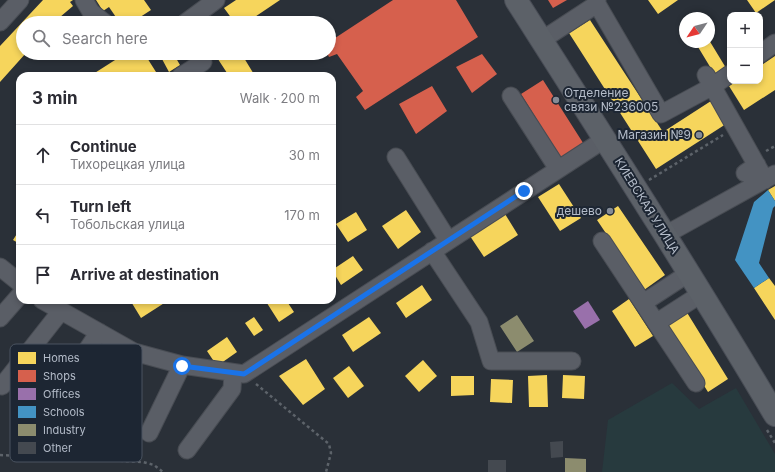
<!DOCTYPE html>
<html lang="en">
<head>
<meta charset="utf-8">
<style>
	:root { --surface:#fff; --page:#f2f2f3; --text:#2b2b33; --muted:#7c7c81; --line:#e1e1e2 }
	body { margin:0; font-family:Inter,sans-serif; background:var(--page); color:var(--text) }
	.controls { position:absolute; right:12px; top:12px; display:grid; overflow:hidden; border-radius:8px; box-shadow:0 2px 6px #0003 }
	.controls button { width:36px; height:36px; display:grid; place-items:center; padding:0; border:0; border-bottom:1px solid var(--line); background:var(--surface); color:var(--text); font:20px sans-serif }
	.compass { position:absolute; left:679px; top:12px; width:36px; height:36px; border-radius:50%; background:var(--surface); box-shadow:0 2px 6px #0003; rotate:235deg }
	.stop { position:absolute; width:12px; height:12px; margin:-9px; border:3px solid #1a73e8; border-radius:50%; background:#fff }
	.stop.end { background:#1a73e8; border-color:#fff; box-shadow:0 1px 4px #0008 }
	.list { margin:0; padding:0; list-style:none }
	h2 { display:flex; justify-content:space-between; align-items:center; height:52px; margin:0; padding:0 16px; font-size:17px }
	h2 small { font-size:13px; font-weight:400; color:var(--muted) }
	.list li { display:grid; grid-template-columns:26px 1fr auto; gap:12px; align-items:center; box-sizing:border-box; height:60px; padding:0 16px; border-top:1px solid var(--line) }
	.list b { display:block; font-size:15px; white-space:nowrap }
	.list p { margin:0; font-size:13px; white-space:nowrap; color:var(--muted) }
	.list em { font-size:13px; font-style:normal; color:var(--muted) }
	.icon { flex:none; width:22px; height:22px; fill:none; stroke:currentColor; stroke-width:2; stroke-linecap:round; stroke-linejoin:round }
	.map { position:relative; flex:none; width:775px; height:472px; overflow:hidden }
	.search { position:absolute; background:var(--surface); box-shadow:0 2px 6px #0003; left:16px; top:16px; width:320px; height:44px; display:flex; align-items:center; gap:10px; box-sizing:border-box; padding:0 14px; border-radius:22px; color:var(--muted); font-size:15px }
	.panel { position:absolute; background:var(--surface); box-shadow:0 2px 6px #0003; left:16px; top:72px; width:320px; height:232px; border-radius:12px }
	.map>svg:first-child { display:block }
	.green { fill:#273a3e }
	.homes { fill:#f6d55c }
	.shops { fill:#d6604d }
	.offices { fill:#9970ab }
	.schools { fill:#4393c3 }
	.industry { fill:#8c8c6e }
	.building { fill:#444950 }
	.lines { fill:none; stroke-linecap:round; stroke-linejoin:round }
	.minor-casing { stroke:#484c53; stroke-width:19 }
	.major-casing { stroke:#484c55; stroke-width:24 }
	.path { stroke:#5d636a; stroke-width:2.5; stroke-dasharray:3 3; stroke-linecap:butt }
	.minor { stroke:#5a5e66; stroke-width:17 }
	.major { stroke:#5c6168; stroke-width:22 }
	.route { stroke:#1a73e8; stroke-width:5 }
	.poi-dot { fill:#848b96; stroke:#1d2633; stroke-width:1.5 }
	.labels { text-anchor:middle; stroke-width:4; stroke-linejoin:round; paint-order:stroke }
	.poi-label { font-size:12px; fill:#b4bcc9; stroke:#1d2633; text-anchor:end }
	.street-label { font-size:12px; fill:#b4bcc9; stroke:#1d2633 }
	.key { fill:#1d2633; stroke:#4a5360; stroke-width:1 }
	.key-label { font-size:11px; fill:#b4bcc9 }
</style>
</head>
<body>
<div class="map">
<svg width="775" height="472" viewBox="0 0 775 472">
	<rect width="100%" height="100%" fill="#2a3038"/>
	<path class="green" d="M672 383 699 409 736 388 775 454V472H602L608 420Z"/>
	<path class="homes" d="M43 0H73L70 2 73 6 53 23H23V53H26L0 82V46Z
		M96 0H144L151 10 131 23H120L109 7 103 11Z
		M236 0H280L246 23H235L224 8Z
		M648 0H678L658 14Z
		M747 0H775L756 13Z
		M590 20 663 132 711 101 726 124 656 169 569 33Z
		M709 40 726 68 715 75 695 42H709Z
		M126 53H144L156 72 150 76H90Z
		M173 53 180 65 169 72 162 59Z
		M214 53H241L255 76H229Z
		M775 56V90L744 110 729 86 737 81H760V66Z
		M559 184 581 218 560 231 538 197Z
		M775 186V201L768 190Z
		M618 206 665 275 644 290 597 220Z
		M406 210 421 232 398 249 382 226Z
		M356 212 367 230 348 242 336 224Z
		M505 214 518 235 484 257 470 236Z
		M20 229V244L13 240Z
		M353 256 363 270 341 285 332 270Z
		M769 278 775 286V320L754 288Z
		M422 285 432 300 406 318 396 303Z
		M629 299 653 336 635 347 612 311Z
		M130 300H169L141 318Z
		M265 300H286L294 312 279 322Z
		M305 300H314L308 304Z
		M686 311 728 379 708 392 665 324Z
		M254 317 263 330 254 336 245 323Z
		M369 317 381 333 353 352 342 335Z
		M227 337 237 352 217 366 207 351Z
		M306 359 325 389 303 405 279 376Z
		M423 360 437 376 419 392 405 376Z
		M349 366 364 386 348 398 333 378Z
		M547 375 548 407H529L528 376Z
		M563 375 585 376 584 399 562 398Z
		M451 376H474V395L451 396Z
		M491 379 513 380 512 403 490 402Z"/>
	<path class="shops" d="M393 0H456L478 37 365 110 356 97 363 91 337 54 329 57 327 53H329V42Z
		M548 0H567L553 8Z
		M482 54 497 74 472 93 456 67Z
		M543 80 585 146 562 160 521 94Z
		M432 86 447 111 416 134 399 104Z"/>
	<path class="offices" d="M588 301 600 320 585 329 573 311Z"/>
	<path class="schools" d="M768 190 775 201V206L773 208 759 263 769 278 754 288 735 260 754 202Z"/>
	<path class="industry" d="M517 315 534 341 517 352 500 326Z
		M565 458 586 459V472H565Z"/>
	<path class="building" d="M563 441V457L551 458 550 442Z
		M488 460H506V472H488Z"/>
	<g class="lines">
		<defs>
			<path id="minor" d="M84 0 91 12 105 23
				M597 4 661 114 713 86 730 74
				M0 22 20 0
				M185 23 216 0
				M542 40 597 4V0
				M760 54 775 43
				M706 75 765 180
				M181 76 203 62
				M511 96 558 169
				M396 157 448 240
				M745 173 757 165
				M665 235 775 174
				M602 241 696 383
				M432 251 479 322 491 361H572
				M0 267 20 283
				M42 300 134 352 182 365 244 374 605 139
				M643 303 689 273
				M0 318 20 295
				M656 323 701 294
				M2 386 61 311
				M102 412 134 352
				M45 413 99 332
				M149 433 182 365
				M187 450 232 389 233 373"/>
			<path id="major" d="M516 0C604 138 692 275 775 415"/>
		</defs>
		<use href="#minor" class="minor-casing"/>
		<use href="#major" class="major-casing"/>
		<path class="path" d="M766 151 775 146
			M649 180 723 135
			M256 384 329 444 331 453 326 472
			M767 430 775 443
			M0 455 143 462 154 465 163 472"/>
		<use href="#minor" class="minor"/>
		<use href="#major" class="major"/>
	</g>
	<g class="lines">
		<path class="route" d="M182 366 244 374 524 191"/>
	</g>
	<g class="poi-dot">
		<circle cx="556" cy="100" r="4"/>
		<circle cx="699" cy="135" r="4"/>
		<circle cx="610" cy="211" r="4"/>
	</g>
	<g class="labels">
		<g class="poi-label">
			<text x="564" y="97" text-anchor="start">Отделение<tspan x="564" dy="14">связи №236005</tspan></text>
			<text x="691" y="139">Магазин №9</text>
			<text x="602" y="215">дешево</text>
		</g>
		<g class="street-label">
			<text transform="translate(647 206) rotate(58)" y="4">КИЕВСКАЯ УЛИЦА</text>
		</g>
	</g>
	<rect x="10" y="344" width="132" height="118" rx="6" class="key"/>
	<rect x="18" y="352" width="18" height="12" fill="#f6d55c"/>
	<rect x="18" y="370" width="18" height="12" fill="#d6604d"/>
	<rect x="18" y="388" width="18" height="12" fill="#9970ab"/>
	<rect x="18" y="406" width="18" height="12" fill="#4393c3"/>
	<rect x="18" y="424" width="18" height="12" fill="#8c8c6e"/>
	<rect x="18" y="442" width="18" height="12" fill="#444950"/>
	<g class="key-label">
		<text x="43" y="362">Homes</text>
		<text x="43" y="380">Shops</text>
		<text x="43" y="398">Offices</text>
		<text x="43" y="416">Schools</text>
		<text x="43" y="434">Industry</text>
		<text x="43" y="452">Other</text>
	</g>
</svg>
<div class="controls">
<button>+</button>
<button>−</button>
</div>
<svg class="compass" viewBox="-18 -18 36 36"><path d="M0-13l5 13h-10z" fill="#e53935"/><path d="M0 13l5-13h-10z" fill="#7c7c81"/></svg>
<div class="stop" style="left:182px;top:366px"></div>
<div class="stop end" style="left:524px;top:191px"></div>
<div class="search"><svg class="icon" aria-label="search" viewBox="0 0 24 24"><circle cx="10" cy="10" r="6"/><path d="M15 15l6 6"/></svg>Search here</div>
<section class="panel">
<h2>3 min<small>Walk · 200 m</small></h2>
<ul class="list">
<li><svg class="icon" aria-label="ahead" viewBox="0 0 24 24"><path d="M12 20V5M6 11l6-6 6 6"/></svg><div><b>Continue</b><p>Тихорецкая улица</p></div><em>30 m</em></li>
<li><svg class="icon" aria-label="left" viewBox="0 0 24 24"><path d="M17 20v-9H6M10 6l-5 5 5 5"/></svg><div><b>Turn left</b><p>Тобольская улица</p></div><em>170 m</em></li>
<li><svg class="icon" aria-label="arrive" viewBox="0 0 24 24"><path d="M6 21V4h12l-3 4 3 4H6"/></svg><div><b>Arrive at destination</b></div></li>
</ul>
</section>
</div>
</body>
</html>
